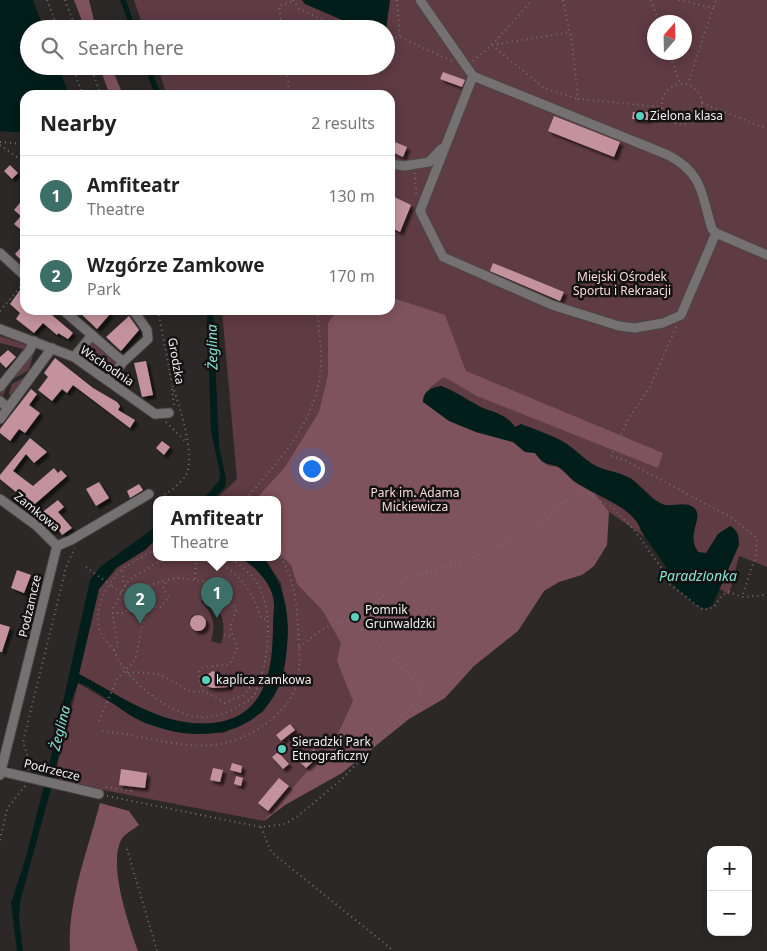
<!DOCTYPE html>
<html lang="en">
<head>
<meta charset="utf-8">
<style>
	:root { --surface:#fff; --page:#f6f6f6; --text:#222; --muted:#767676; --line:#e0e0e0; --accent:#3c6f67 }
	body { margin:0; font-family:"Noto Sans",sans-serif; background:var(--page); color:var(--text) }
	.controls { position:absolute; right:15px; bottom:15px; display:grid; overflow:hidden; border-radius:10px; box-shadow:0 2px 12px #0003 }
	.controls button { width:45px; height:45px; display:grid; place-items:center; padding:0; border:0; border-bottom:1px solid var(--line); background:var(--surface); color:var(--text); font:25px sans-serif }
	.compass { position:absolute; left:647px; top:15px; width:45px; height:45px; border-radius:50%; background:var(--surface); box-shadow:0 2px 12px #0003; rotate:20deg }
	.you { position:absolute; left:311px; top:468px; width:18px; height:18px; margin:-12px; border:4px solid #fff; border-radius:50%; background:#1a73e8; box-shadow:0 0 0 8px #1a73e833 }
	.badge { display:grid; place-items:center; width:32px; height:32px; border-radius:50%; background:var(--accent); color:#fff; font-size:16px; font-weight:700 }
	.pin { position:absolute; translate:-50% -41px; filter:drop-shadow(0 1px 2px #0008) }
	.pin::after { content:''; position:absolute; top:26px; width:18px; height:15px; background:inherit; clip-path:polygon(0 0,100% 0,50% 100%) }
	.popup { position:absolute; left:153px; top:496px; width:128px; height:65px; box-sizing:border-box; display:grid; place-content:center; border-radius:10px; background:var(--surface); filter:drop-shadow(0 1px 4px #0005); font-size:16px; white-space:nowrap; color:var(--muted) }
	.popup b { font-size:19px; color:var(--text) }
	.popup::after { content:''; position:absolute; left:50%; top:100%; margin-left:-10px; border:10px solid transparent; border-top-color:var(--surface) }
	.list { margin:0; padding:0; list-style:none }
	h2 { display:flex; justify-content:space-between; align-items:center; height:65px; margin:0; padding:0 20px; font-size:21px }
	h2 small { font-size:16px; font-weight:400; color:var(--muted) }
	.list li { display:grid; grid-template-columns:32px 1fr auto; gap:15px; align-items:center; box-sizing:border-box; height:80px; padding:0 20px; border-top:1px solid var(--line) }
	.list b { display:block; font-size:19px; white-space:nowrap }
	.list p { margin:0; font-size:16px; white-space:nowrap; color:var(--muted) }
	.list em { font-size:16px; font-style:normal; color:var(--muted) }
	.icon { flex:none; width:28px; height:28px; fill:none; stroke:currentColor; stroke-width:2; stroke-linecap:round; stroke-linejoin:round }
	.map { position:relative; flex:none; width:767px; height:951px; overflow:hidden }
	.search { position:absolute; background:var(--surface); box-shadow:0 2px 12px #0003; left:20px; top:20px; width:375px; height:55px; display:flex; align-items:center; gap:12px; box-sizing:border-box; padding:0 18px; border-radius:28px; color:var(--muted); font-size:19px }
	.panel { position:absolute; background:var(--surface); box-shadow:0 2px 12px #0003; left:20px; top:90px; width:375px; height:225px; border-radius:15px }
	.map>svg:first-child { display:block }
	.green { fill:#5f3b44; fill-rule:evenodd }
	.forest { fill:#7f535d }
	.water { fill:#011e1a }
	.building { fill:#c3929d; filter:url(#shadow) }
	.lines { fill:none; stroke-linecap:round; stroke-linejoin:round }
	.minor-casing { stroke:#494646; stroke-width:11 }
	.path { stroke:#747070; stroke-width:2; stroke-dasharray:1 4; stroke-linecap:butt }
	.minor { stroke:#757071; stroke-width:9 }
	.path-bridge { stroke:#747070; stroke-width:2; stroke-dasharray:1 4; stroke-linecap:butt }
	.poi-dot { fill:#5bcebc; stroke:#131111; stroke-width:2 }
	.labels { text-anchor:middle; stroke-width:5; stroke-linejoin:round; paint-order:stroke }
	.poi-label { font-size:12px; fill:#f1eeef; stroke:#131111; text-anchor:start }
	.park-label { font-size:12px; fill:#f9dae0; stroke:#131111 }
	.street-label { font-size:12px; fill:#f1eeef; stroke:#131111 }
	.water-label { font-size:14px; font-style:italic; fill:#86e1d1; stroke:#131111 }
</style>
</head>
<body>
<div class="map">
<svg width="767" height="951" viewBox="0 0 767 951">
	<defs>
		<filter id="shadow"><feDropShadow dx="3.5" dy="3.5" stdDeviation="1" flood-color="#0009"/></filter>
	</defs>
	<rect width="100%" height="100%" fill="#2c2828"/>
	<path class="green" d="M134 0H767V567L739 556 729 595 609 512 285 805 264 821 98 789 56 778 55 774 78 683 145 723 181 732 224 733 263 712 281 683 286 653 288 628 281 583 263 557H277V499H216L237 479 222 310H390V95H167L157 66H386V29H144ZM654 22H684V52H654Z
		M0 336 29 346 27 350 0 343Z
		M94 341 117 362V365L109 373 84 356 83 352Z
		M34 351 29 370 10 381 1 399 0 392Z
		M29 375 11 399 9 393 12 384Z
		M157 538V557H239C252 564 267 578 272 593 276 603 273 616 273 627 273 670 266 717 213 723 162 728 121 696 79 674L99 589 118 567 145 550ZM205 595C222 607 227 624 221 644L211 641C216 624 213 614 201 602ZM198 614 205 618 206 623 202 630 197 631 192 629 189 621 192 616Z"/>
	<path class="forest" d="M74 0H89L96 29H85Z
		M99 66H111L123 95H110Z
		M390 297 445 315 466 371 663 453 658 468 477 396 444 377 429 388 449 421 476 432 513 442 525 452 535 453 541 461 549 466 558 467 573 481 595 494 609 512 607 545 594 566 582 575 559 582 544 591 518 631 474 666 445 698 409 719 342 773 285 805 264 821 336 738 353 701 337 661 341 643 323 611 297 584 291 565 277 552V499H256L285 467 319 412 328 375V323L338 310H390Z
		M100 803 129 811 139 825C134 829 124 834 121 840 108 866 129 925 138 951H70C67 902 88 850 100 803Z"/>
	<path class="water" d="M0 0H33L44 29H29V66H58L69 95H25V133L0 131Z
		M120 0H126L136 29H131Z
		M302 0H390L386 30 363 29 305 4Z
		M144 66H150L161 95H155Z
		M207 310H213L219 445 226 479 225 487 213 499H203L219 481 220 473 211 431Z
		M441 386C455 391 466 399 479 406 493 413 506 413 515 427L521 424C534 429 555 436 567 444 576 450 584 459 594 465 606 471 619 472 630 478 641 485 648 496 660 503 670 509 683 500 693 507 706 516 685 533 698 552L706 553 718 534 730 526C738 530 739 536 739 545L712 606 705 609 695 604 667 580 666 567 641 531C635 507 593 495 574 481 569 477 566 472 560 468 548 461 547 469 535 453L525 452 513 442 476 432 449 421 423 402C423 391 430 388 441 386Z
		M157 526V538L145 550 116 568 99 589 79 674C121 696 163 728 213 723 266 717 273 670 273 627 273 616 276 603 272 593 267 578 252 564 239 557H263C289 591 291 622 285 664 273 739 194 748 135 718 121 711 91 684 78 683L66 715 55 774 20 902 19 920 23 951H17L11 903 26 857 48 770 90 580 100 567Z"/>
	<path class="building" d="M443 72 465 80 462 87 440 79Z
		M633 112H648V120L632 119Z
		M554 116 620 142 614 157 548 131Z
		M390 140 407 147 403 157 390 151Z
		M10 165 18 173 12 179 4 171Z
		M390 195 411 205 400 232 390 227Z
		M25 197V233L14 224 21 216 14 210Z
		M25 243V264L15 254Z
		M493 263 564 292 560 301 490 271Z
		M20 290 25 294V310H46L73 333 68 339 58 333 57 335 43 323 34 333 16 319 20 313 10 304Z
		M77 310H107L110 314 97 329Z
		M129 316 139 330 121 351 106 337Z
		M8 350 16 357 6 368 0 362V357Z
		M55 358 93 388 117 402 120 406 118 410 135 420 130 428 73 385 67 393 62 389 52 401 38 390 48 377 44 373Z
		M146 361 153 395 142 397 134 363Z
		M31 389 37 394 29 405 40 413 25 433 19 429 10 441 0 433V429Z
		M30 438 47 452 34 463 26 454 13 471 33 486 54 468 58 473 61 470 67 476 28 510 23 506 27 501 0 479V475Z
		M162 441 170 447 164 455 156 448Z
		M99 482 109 498 96 506 86 489Z
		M139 484 143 490 130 498 127 491Z
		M58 500 64 507 58 512 72 528 62 535 57 527 54 530 40 514Z
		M17 570 31 575 24 593 11 588Z
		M190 623a8 8 0 1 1 16 0a8 8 0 1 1-16 0Z
		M0 624 10 627 2 652H0Z
		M213 671 228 680V687L213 688 206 686 205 676Z
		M290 724 295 730 281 741 276 735Z
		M314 749 320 755 306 768 300 762Z
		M278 752 289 764 283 769 272 757Z
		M232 763 242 766 241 773 230 770Z
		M213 768 223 770 220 782 210 780Z
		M121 769 147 773 145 788 119 785Z
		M236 776 243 778 241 786 234 784Z
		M279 778 289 786 268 811 258 803Z"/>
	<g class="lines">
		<defs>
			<path id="minor" d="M420 0 473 76
				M473 76 668 155C704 174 701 194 712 229L716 233 681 315 663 323 635 328 619 326 552 305 443 257 420 211Z
				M390 164 404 166 429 162 441 149
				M716 233 767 255
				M0 253 25 276
				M63 310 123 362 108 381
				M0 329 74 357 155 414 169 413
				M74 357 92 335
				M123 362 148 339 147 330 133 310
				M0 387 29 351 34 341
				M0 401 8 408 52 348
				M0 419 8 408
				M0 499 37 526 57 546
				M57 546 71 540 149 494
				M0 771 99 794
				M0 775 57 546"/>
		</defs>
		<use href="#minor" class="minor-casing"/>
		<path class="path" d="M47 0 58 29
			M65 0 76 29
			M293 0 299 9 344 29
			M397 0 400 37
			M563 0 572 43 578 99 662 107
			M651 0 659 22
			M679 0 713 8 688 84
			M714 7 716 0
			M282 29 279 6 293 1
			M386 40 400 37 452 61
			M492 45 571 32
			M492 45 532 0
			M669 52 680 84
			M473 61 492 45 544 88 578 99
			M72 66 83 95
			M90 66 101 95
			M286 66 290 95
			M662 104a20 20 0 1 1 40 0a20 20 0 1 1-40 0Z
			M702 103 767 129
			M0 142 25 144
			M0 145 25 163
			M415 173 416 196
			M158 310 172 384
			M0 311 23 284
			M676 327 650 387 630 416 611 456 624 460 732 518 757 538 756 555 742 597
			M172 389 174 406
			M166 422 186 442
			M246 499C277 462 313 426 320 375 323 354 319 331 317 310
			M156 500C166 494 180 485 186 475 196 456 179 404 172 384
			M199 557C232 563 251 586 261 617L266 620
			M227 557C238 563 250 572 257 583 272 606 269 645 263 671
			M195 579 196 557
			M112 586 122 593 147 606 151 590 149 585
			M125 586 123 584V568L157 548
			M213 600 217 596
			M112 613H125L143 587 167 580
			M224 635 232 636
			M299 647 326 627 351 620
			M114 650C110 645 105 640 102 635 90 612 107 583 123 568
			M128 673C141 672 153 672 165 677 178 682 186 695 201 691
			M99 721 117 679 135 660 147 606 161 607 169 596 163 589 167 580 178 578 203 581 217 596 234 606 236 611 230 627 237 648 230 664C210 669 191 658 202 690L225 703 244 695 263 671C260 678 258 691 253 696 250 700 244 703 240 705 225 716 203 721 185 714 158 704 125 678 114 651L118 646 112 610 125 586 129 580 158 562 174 557
			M102 731C166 737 214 767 273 718 297 697 301 679 299 647 297 612 298 582 277 552
			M29 770 30 764 23 742 67 564 75 548
			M106 787 131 791 132 786
			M107 796 261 827 285 824 298 816 342 779 422 696 418 683 351 620 408 577 465 562 544 523 556 507 584 491 613 508 635 531 663 570 667 582 703 610 714 607 722 595 729 592 742 597 767 595
			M261 827 271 852 394 951
			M0 840 7 809 25 786
			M127 849 157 951"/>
		<use href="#minor" class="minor"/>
		<path class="path-bridge" d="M86 567 112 586"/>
	</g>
	<g class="poi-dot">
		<circle cx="640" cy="116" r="5"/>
		<circle cx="355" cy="617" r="5"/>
		<circle cx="206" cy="680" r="5"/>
		<circle cx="282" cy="749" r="5"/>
	</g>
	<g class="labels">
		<g class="poi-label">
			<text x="650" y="120">Zielona klasa</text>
			<text x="365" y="614">Pomnik<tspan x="365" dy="14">Grunwaldzki</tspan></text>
			<text x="216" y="684">kaplica zamkowa</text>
			<text x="292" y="746">Sieradzki Park<tspan x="292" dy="14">Etnograficzny</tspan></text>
		</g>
		<g class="park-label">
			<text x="622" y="281">Miejski Ośrodek<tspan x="622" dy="14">Sportu i Rekraacji</tspan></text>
			<text x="415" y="497">Park im. Adama<tspan x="415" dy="14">Mickiewicza</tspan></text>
		</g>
		<g class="street-label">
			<text transform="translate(176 361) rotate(80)" y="4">Grodzka</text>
			<text transform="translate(107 366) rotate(34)" y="4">Wschodnia</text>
			<text transform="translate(37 512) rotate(39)" y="4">Zamkowa</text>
			<text transform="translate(30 606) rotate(-77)" y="4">Podzamcze</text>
			<text transform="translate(52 770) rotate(14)" y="4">Podrzecze</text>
		</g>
		<g class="water-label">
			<text transform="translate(212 347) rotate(-91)" y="5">Żeglina</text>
			<text x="698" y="581">Paradzionka</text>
			<text transform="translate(60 728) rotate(-76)" y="5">Żeglina</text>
		</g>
	</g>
</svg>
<div class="controls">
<button>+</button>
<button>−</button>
</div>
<svg class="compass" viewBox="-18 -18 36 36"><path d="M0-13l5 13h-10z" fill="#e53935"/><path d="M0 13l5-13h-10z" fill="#767676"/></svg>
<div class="you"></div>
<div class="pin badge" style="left:217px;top:618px">1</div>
<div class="popup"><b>Amfiteatr</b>Theatre</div>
<div class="pin badge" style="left:140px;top:624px">2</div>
<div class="search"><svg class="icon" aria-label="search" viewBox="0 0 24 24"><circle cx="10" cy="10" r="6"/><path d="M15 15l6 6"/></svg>Search here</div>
<section class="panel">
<h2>Nearby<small>2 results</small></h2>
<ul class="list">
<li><span class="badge">1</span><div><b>Amfiteatr</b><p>Theatre</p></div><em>130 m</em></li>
<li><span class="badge">2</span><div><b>Wzgórze Zamkowe</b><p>Park</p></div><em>170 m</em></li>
</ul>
</section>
</div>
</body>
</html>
